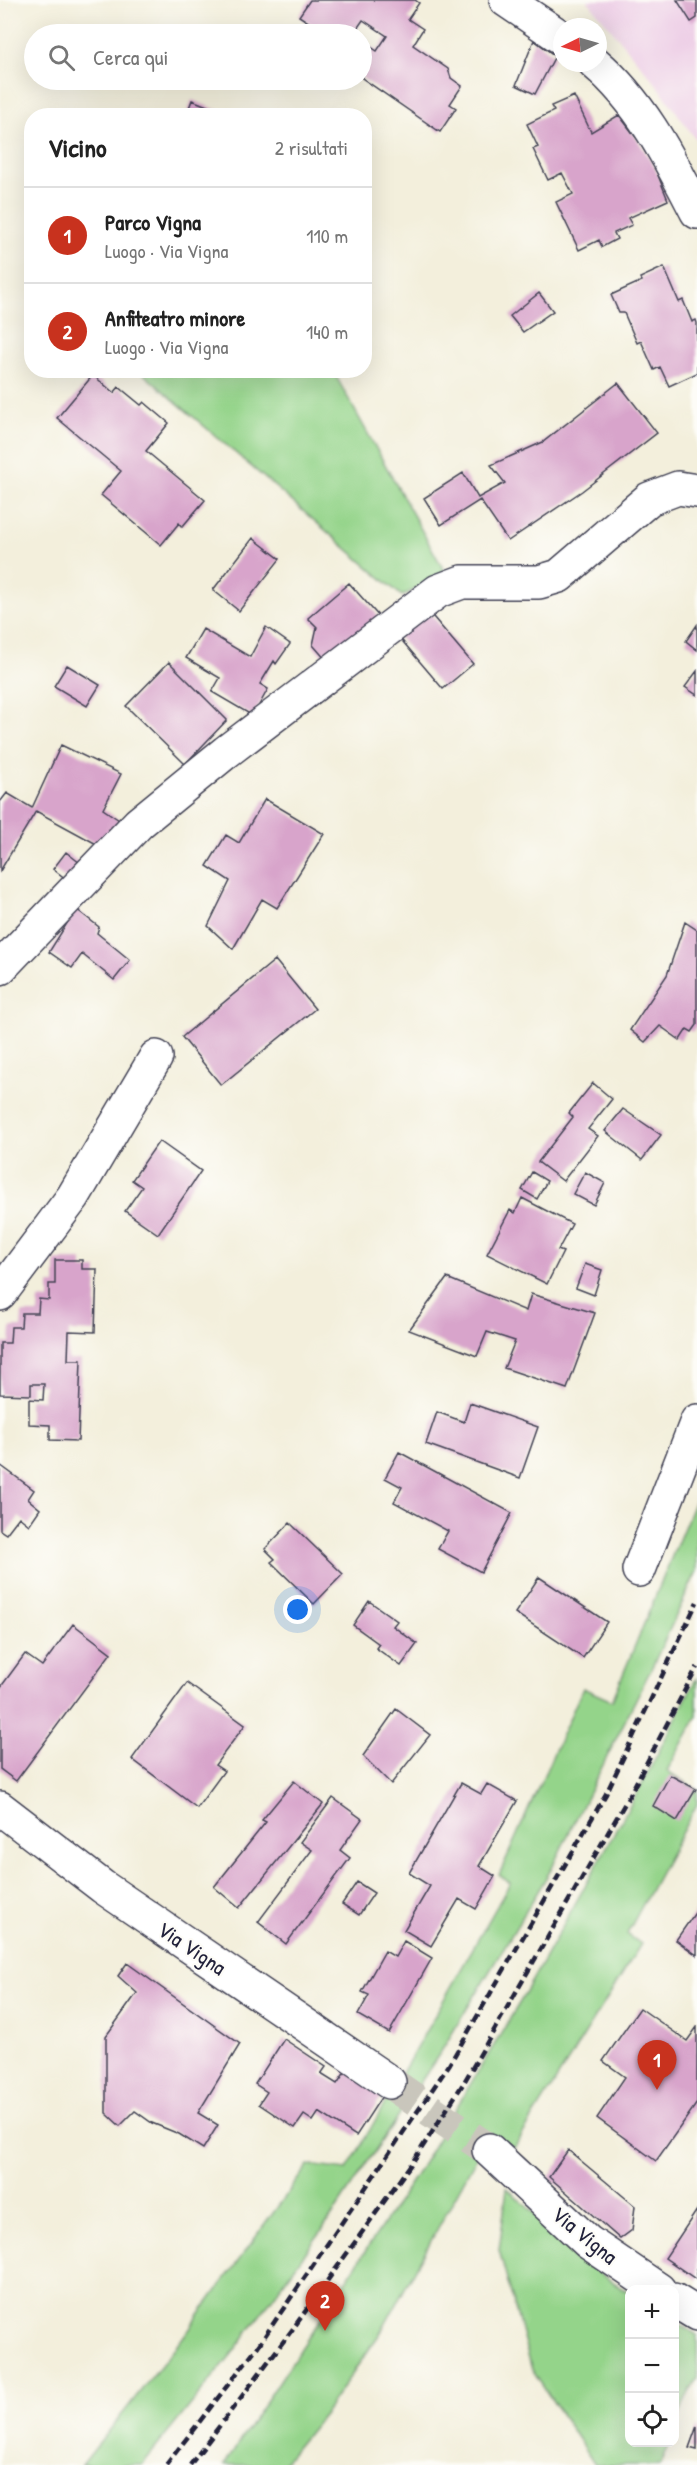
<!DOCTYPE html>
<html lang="it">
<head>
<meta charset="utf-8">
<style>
	:root { --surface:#fff; --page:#f6f6f6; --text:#222; --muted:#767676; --line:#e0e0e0; --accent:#c8321e }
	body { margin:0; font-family:"Patrick Hand",sans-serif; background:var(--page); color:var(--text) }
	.controls { position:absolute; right:18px; bottom:18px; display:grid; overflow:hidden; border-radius:12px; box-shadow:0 6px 24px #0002 }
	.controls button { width:54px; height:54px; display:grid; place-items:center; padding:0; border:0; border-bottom:2px solid var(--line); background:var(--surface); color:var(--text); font:30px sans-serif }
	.compass { position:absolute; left:553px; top:18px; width:54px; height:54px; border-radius:50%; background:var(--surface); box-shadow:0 6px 24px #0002; rotate:265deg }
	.you { position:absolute; left:298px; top:1610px; width:21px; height:21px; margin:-15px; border:4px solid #fff; border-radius:50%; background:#1a73e8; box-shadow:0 0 0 9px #1a73e833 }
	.badge { display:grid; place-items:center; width:39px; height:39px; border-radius:50%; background:var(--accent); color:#fff; font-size:20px; font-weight:700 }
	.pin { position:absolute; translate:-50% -50px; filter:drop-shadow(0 2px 3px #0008) }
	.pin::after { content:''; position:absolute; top:32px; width:21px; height:18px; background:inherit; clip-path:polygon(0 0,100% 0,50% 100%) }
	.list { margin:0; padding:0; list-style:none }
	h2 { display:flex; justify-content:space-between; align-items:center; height:78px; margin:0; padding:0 24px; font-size:26px }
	h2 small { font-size:20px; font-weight:400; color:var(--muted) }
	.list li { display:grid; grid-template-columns:39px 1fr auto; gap:18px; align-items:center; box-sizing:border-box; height:96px; padding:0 24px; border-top:2px solid var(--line) }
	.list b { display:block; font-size:22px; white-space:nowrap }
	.list p { margin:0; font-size:20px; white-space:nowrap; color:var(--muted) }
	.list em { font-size:20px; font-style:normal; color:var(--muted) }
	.icon { flex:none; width:33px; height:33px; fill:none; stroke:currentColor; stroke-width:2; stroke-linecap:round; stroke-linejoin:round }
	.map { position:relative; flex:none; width:697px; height:2465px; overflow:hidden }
	.search { position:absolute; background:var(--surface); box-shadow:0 6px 24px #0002; left:24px; top:24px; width:348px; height:66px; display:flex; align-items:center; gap:15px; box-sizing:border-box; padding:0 21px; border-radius:33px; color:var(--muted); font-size:22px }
	.panel { position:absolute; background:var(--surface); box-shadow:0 6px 24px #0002; left:24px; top:108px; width:348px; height:270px; border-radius:24px }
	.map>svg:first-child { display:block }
	.built { fill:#eed0e7 }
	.green { fill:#94d48a; stroke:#5b7b62; stroke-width:1.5 }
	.building { fill:#d8a4cb }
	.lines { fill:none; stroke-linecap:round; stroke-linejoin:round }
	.minor-tunnel { stroke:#c9c6bc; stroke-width:33; stroke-dasharray:33 16; stroke-linecap:butt }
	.minor-casing { stroke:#414153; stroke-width:36 }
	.minor { stroke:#fff; stroke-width:33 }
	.rail { stroke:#22223b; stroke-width:4.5; stroke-dasharray:9 4.5; stroke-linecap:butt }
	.labels { text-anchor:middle; stroke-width:4.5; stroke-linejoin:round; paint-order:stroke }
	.street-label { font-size:22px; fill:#22223b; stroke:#fdfcf7 }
</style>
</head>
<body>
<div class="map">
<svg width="697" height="2465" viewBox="0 0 697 2465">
	<rect width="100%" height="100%" fill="#fdfcf7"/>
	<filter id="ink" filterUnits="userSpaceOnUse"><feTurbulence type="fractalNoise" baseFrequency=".0167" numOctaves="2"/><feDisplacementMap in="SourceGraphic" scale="12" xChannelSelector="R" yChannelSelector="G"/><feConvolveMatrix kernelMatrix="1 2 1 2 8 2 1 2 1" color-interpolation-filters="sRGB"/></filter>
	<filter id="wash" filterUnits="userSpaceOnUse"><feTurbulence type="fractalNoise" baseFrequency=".008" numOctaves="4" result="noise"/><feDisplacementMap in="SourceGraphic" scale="24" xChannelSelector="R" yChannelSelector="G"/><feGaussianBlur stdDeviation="1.35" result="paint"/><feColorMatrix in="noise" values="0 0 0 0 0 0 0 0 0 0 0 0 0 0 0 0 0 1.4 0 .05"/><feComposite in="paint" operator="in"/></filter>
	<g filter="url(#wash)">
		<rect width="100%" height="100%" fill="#f3efdc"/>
		<path class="built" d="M587 0H697V141L657 85Z"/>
		<path class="green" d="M140 371H333L446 574 402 596Z
			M697 1496V1571L654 1663 549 1873 442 2050 325 2226 231 2355 142 2465H82L181 2340 308 2165 347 2170 510 1883 499 1875 583 1688 612 1701Z
			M697 1677V1716L667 1771 697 1790V1804L627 1934 641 1944 514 2148 490 2133 381 2332 326 2411 282 2465H224L415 2176 520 2002 642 1784Z
			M507 2188 596 2271 629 2292 630 2442 669 2443 660 2465H595L532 2370 499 2250Z
			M674 2321 697 2335V2378L685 2400 675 2428Z"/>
		<g id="blocks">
			<path class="building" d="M310 0H415L419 3 408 19 423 29 413 45 448 69 451 78 462 86 450 104 456 108 440 132 362 78V60L371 47 377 51 387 36 363 20 354 33 342 25 336 34H316L310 30 313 25 299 16Z
				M677 0H697V18L691 22Z
				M534 40 555 56 535 94 516 85Z
				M574 96 591 132 619 115 638 140 655 168 668 200 628 218 632 225 614 233 617 239 602 247 599 240 579 250 556 202 573 194 562 173 548 180 533 149 538 147 527 124 554 111 551 106Z
				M192 100 230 115V116H186Z
				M664 267 679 302 683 300 692 322 696 320 697 323V373L669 386 660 367 654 370 641 341 637 343 624 313H619L611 295 642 281 640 278Z
				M539 293 553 311 523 332 510 316Z
				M93 375 114 393 119 387 141 405 144 402 169 423 146 451 205 500 182 527 179 523 161 545 101 495 121 471 57 418Z
				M618 383 657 433 582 491 508 541 480 500 441 525 424 498 463 473 478 498 505 483 491 465 543 442Z
				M253 538 280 559 239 611 213 590Z
				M349 583 381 619 327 661 313 645 317 627 308 618Z
				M428 611 473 664 443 689 398 636Z
				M697 625V650L686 641Z
				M266 627 290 644 276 664 274 661 260 684 268 689 253 716 212 692 220 678 186 658 203 629 250 657Z
				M169 662 227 720 185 764 126 706Z
				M67 665 100 685 87 706 54 686Z
				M697 671V695L685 687Z
				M61 745 121 774 103 809 125 824 102 847 36 811 0 871V802L7 793 32 808Z
				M265 799 324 834 277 908 262 899 233 949 208 926 230 881 207 866 226 835 239 843Z
				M66 852 85 867 70 882 53 869Z
				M76 909 99 927 97 933 130 960 114 980 82 954 72 968 49 952Z
				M685 922 697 930V1025L692 1032 687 1029 680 1040 660 1026 645 1042 630 1030 667 975Z
				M275 960 315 1009 221 1085 182 1037Z
				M593 1083 612 1099 588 1129 598 1136 563 1181 538 1162 573 1117 569 1113Z
				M623 1109 661 1135 642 1160 605 1131Z
				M159 1141 201 1171 158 1234 125 1211 142 1187 132 1180Z
				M532 1172 547 1181 537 1199 522 1190Z
				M585 1172 605 1183 594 1205 573 1194Z
				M522 1198 572 1224 558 1250 563 1252 547 1284 487 1254 510 1210 515 1213Z
				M55 1260H82V1269H97L95 1332 69 1331 68 1360H81L78 1441 50 1440V1425L29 1424V1399L43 1400 44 1384H31V1395L0 1394V1343H10L11 1327H21L22 1313H38L39 1299 49 1300V1284H55Z
				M585 1264 602 1270 594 1295 576 1288Z
				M447 1278 526 1311 531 1294 595 1313 567 1389 504 1368 515 1341 487 1332 477 1356 409 1330Z
				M470 1403 538 1427 520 1478 426 1444 437 1412 464 1422Z
				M399 1452 512 1513 481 1572 438 1549 448 1531 394 1502 402 1487 385 1478Z
				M0 1465 34 1490 28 1499 40 1509 29 1525 19 1517 6 1534 0 1530Z
				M290 1523 343 1574 314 1604 271 1562 275 1559 265 1549Z
				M539 1577 607 1622 583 1658 515 1613Z
				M369 1601 397 1621 393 1626 417 1644 401 1666 376 1648 379 1644 353 1625Z
				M73 1624 111 1653 16 1781 0 1769V1688L25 1654 42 1666Z
				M187 1683 245 1725 215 1765 224 1771 197 1808 132 1759Z
				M396 1709 430 1735 391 1784 363 1756Z
				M670 1775 696 1789 677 1821 653 1806Z
				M294 1781 323 1804 239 1908 214 1887 266 1822 262 1820Z
				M461 1783 481 1794 487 1784 517 1801 479 1866 495 1876 476 1909 459 1899 431 1946 404 1930 430 1886 409 1873Z
				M333 1798 362 1819 340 1850 350 1858 286 1944 258 1922 312 1850 300 1842Z
				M357 1882 374 1893 359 1915 342 1904Z
				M697 1910V1955L676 1940Z
				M404 1941 432 1958 389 2033 358 2015 369 1995 362 1992 385 1951 395 1957Z
				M127 1963 240 2044 198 2113 218 2125 203 2149 179 2134 152 2123 135 2111 120 2126 106 2113V2036L137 1993 118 1976Z
				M640 2008 687 2041 697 2027V2103L656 2161 597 2118 625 2077 603 2061Z
				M284 2039 326 2067 321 2074 337 2084 347 2069 384 2093 356 2136 319 2112 313 2121 304 2115 295 2128 259 2104 267 2092 255 2084Z
				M568 2150 635 2206 632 2230 620 2239 549 2177Z
				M697 2210V2280L665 2258Z
				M697 2426V2450L689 2448Z"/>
		</g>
	</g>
	<g filter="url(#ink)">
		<use href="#blocks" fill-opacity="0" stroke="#414153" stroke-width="1.5"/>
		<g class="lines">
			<path class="minor-tunnel" d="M389 2082 489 2150"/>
			<defs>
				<path id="minor" d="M506 0 562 38
					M595 63C642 103 669 158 697 212
					M0 968 139 823 226 752 438 591 462 582H539L559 576 649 499 678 488 697 491
					M0 1294 73 1197 156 1057
					M639 1570 697 1421
					M0 1808 103 1887 389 2082
					M489 2150 588 2242 659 2290
					M674 2300 697 2314"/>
			</defs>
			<use href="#minor" class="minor-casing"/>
			<use href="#minor" class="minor"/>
			<path class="rail" d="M166 2465 258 2346 449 2065 606 1794 697 1602
				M190 2465 292 2330 416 2157 463 2084 628 1798 697 1667"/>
		</g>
	</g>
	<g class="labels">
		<g class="street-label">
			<text transform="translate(192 1948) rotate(34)" y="8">Via Vigna</text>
			<text transform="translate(585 2235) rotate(39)" y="8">Via Vigna</text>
		</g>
	</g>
</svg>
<div class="controls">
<button>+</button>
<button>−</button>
<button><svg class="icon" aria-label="locate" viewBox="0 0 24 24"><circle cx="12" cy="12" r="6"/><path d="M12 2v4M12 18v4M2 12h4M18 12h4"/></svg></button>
</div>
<svg class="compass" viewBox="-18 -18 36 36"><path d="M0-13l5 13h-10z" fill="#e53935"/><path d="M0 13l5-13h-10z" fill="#767676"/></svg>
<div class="you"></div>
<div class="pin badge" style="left:657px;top:2090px">1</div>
<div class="pin badge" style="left:325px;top:2331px">2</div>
<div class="search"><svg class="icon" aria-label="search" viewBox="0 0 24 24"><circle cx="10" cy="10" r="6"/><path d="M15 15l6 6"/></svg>Cerca qui</div>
<section class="panel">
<h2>Vicino<small>2 risultati</small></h2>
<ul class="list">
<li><span class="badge">1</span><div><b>Parco Vigna</b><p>Luogo · Via Vigna</p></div><em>110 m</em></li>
<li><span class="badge">2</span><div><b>Anfiteatro minore</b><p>Luogo · Via Vigna</p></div><em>140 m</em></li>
</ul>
</section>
</div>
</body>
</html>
